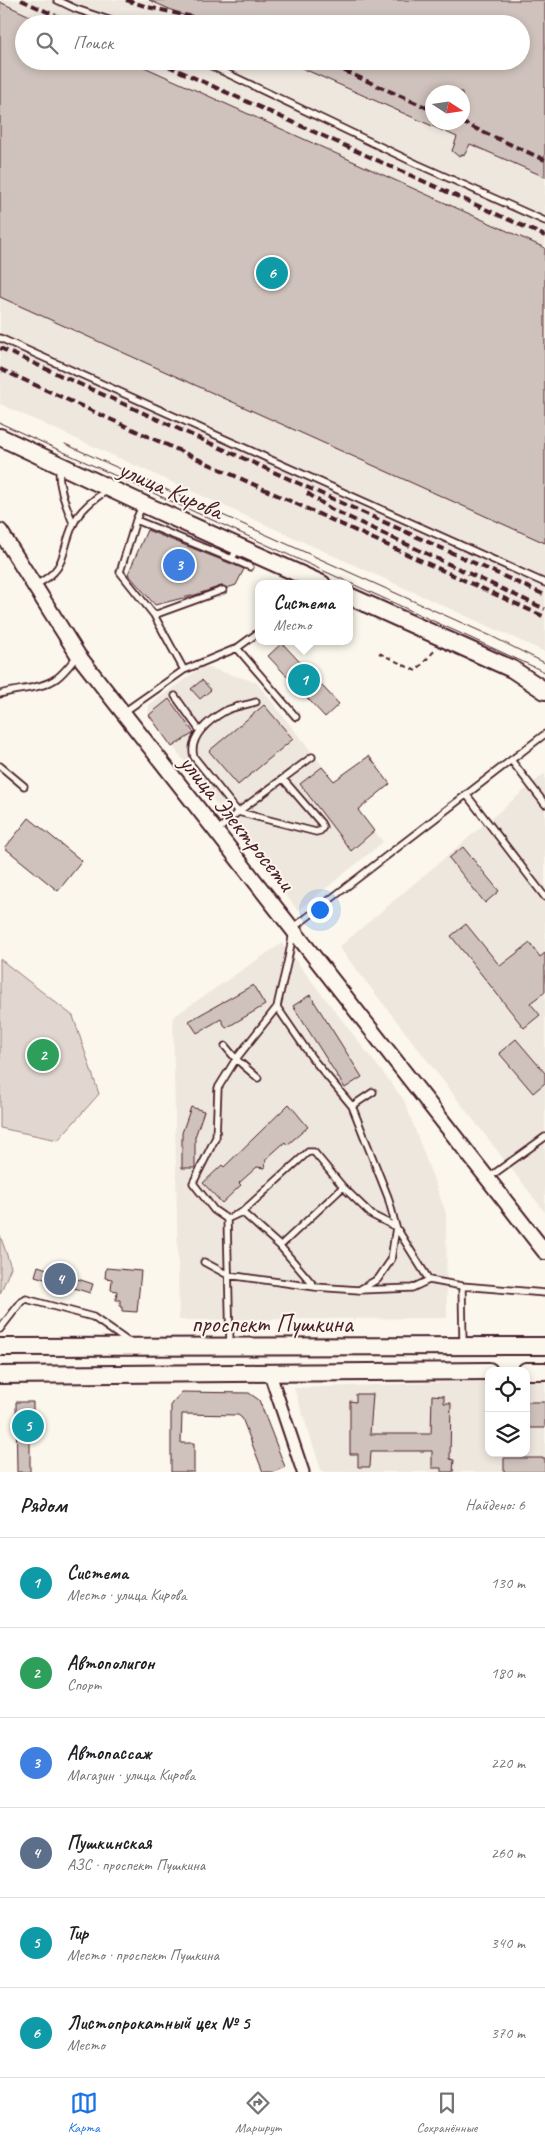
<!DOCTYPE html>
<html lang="ru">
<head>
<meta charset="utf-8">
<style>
	:root { --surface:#fff; --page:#f2f2f2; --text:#202124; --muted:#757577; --line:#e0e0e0; --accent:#1a73e8 }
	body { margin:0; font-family:Caveat,sans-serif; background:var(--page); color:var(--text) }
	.controls { position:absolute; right:15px; bottom:15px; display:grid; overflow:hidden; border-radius:10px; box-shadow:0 2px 8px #0003 }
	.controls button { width:45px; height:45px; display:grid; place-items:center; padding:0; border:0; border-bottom:1px solid var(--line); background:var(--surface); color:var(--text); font:25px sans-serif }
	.compass { position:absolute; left:425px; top:85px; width:45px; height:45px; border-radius:50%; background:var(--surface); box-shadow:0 2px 8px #0003; rotate:102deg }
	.you { position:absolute; left:319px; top:909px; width:18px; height:18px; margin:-12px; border:4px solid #fff; border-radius:50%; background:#1a73e8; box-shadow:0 0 0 8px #1a73e833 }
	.badge { display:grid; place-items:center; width:32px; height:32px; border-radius:50%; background:var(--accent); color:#fff; font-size:16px; font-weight:700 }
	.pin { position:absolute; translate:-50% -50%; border:2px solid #fff; box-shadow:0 1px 5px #0006 }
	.popup { position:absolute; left:255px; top:580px; width:98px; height:65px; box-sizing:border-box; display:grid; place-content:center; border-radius:10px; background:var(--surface); filter:drop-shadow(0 1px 4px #0005); font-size:16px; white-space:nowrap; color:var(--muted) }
	.popup b { font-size:19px; color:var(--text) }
	.popup::after { content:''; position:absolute; left:50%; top:100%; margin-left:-10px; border:10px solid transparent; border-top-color:var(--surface) }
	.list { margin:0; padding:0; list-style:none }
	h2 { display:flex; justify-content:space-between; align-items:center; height:65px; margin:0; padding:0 20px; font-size:21px }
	h2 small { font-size:16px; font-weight:400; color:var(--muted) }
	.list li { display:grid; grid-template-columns:32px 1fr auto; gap:15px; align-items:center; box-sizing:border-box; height:90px; padding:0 20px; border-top:1px solid var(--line) }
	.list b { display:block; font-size:19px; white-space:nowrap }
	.list p { margin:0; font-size:16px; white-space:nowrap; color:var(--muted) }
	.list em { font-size:16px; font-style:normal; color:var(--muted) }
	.icon { flex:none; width:28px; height:28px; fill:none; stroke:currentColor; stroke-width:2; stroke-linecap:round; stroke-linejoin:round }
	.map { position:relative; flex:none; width:545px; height:1472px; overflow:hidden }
	.search { position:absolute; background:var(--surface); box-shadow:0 2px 8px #0003; left:15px; right:15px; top:15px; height:55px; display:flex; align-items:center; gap:12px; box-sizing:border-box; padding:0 18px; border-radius:28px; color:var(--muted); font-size:19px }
	.sheet { height:605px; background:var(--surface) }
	nav { display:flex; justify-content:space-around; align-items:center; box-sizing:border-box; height:70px; border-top:1px solid var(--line); background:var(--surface); font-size:14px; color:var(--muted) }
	nav a { display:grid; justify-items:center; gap:2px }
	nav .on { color:var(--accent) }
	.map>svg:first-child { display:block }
	.built { fill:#eee7de; fill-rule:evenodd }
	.green { fill:#e2d7d0; stroke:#967b7e }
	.building { fill:#cfc2bc; stroke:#4a1f2b; fill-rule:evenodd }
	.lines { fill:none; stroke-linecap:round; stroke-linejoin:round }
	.service-casing { stroke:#4a1f2b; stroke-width:9 }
	.minor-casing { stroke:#4a1f2b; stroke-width:15 }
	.tertiary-casing { stroke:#4a1f2b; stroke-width:18 }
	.secondary-casing { stroke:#4a1f2b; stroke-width:20 }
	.path { stroke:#4a1f2b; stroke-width:2; stroke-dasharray:5 4; stroke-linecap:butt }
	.service { stroke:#fbf7ec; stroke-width:5.5 }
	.minor { stroke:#fbf7ec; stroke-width:11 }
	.tertiary { stroke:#fbf7ec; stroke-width:14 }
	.secondary { stroke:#fbf7ec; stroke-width:16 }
	.tram { stroke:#4a1f2b; stroke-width:1 }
	.rail { stroke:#4a1f2b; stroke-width:4; stroke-dasharray:8 4; stroke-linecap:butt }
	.labels { text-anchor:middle; stroke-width:4; stroke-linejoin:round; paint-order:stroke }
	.street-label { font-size:25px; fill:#4a1f2b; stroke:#fbf7ec }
</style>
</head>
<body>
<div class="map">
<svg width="545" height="1472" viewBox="0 0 545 1472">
	<rect width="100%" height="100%" fill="#fbf7ec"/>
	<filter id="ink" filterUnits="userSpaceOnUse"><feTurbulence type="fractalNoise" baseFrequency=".02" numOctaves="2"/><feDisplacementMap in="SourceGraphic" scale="10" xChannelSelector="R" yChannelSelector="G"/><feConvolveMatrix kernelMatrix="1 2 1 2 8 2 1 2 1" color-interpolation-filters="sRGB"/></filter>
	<g filter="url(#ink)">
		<path class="built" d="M0 0H545V652L0 404ZM24 24H521V61H24ZM432 92H462V122H432Z
			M203 666 256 682 383 842 298 911 149 715V705Z
			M545 773V1212L339 947Z
			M282 943 404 1100 446 1213 447 1318 179 1320 173 1017Z
			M526 1380H545V1472H322L294 1388 489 1381V1453H526Z"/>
		<path class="green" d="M0 959 73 1016 99 1094 58 1140 0 1128Z
			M0 1235 11 1267 0 1294Z"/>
		<path class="building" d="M149 0H545V177L470 144 465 154 458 156 452 151 457 137 286 61H521V24H203ZM432 92H462V122H432Z
			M0 2 47 24H24V61H131L545 248V543L0 297Z
			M147 530 244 569 236 585 227 588 221 586 195 595 155 605 128 574Z
			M282 643 339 704 325 717 268 656Z
			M202 680 211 690 200 699 191 689Z
			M169 699 194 733 172 747 149 715Z
			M264 705 293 739 238 785 209 751Z
			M369 756 390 784 358 810 374 831 351 851 300 784 322 767 334 781Z
			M29 818 82 861 58 891 5 848Z
			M463 847 499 891 485 903 449 858Z
			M466 924 500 966 530 943 540 957 545 953V992L530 1003 540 1015 524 1028 451 936Z
			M253 985 265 1005 226 1028 221 1019 197 1033 189 1021Z
			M310 995 362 1077 345 1088 293 1006Z
			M516 1039 545 1073V1083L533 1093 499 1053Z
			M289 1104 308 1127 287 1145 285 1142 266 1159 265 1168 257 1167 239 1183 241 1185 222 1203 203 1183 222 1165 224 1167Z
			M191 1107 204 1111 195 1137V1168H182V1133Z
			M38 1266 93 1284 90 1293 35 1276Z
			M106 1268 141 1271 137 1312 122 1311V1307H120V1300H116L117 1291 111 1290 112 1279 105 1278Z
			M182 1392 249 1393 259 1400 285 1467 273 1472H263L242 1418 238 1415 182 1414 181 1443H194V1472H171V1404Z
			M356 1394H373L370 1434H431L432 1395 444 1396V1403H451L450 1459 454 1460 453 1472H441V1468H432V1451H371L370 1467H358V1454H350V1401L356 1402Z
			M16 1402H33V1415H39V1438H30V1472H17Z
			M526 1402H545V1428H526Z
			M504 1458H545V1472H504Z"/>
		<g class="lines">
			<defs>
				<path id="service" d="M57 0 76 9 121 24
					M201 61 417 164 545 221
					M0 338 545 583
					M59 466C58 487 65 503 73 523
					M142 506 136 520 232 559 237 549
					M136 520 120 572 154 615 223 590
					M232 559 250 567
					M35 585C68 569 60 554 73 525 79 510 95 498 108 490
					M154 615 184 670
					M237 648 296 717
					M0 694C19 688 40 690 57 678 65 672 72 662 78 655
					M175 696 200 731
					M256 702C247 705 234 706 225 711 209 720 188 737 194 757L238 812 316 832 320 831 323 827 321 823 283 779
					M124 712 184 670 237 648 259 632
					M511 760 545 804
					M0 766 24 786
					M466 794 545 897
					M216 832 238 812 312 757
					M225 1046 236 1059 258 1078
					M352 1106 373 1092
					M488 1178 545 1137
					M343 1187 280 1246 242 1212 308 1152H314L343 1187 372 1215 396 1227 429 1280
					M227 1219 242 1212
					M280 1246 315 1287
					M204 1262 228 1275 315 1287 359 1290 412 1288 429 1280 462 1286 545 1293
					M462 1286 463 1344
					M359 1290 378 1279 391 1260 396 1227 388 1197 352 1106 312 1058 277 1007C282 981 291 955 293 928L545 734
					M0 1329 21 1302 26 1299 93 1317 130 1343
					M230 1346 227 1219 214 1210 193 1183 216 1137 218 1088 236 1059 277 1007"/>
				<path id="minor" d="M270 1374 303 1472"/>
				<path id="tertiary" d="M0 531 78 655 545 1252"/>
				<path id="secondary" d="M0 437 143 504 322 584
					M349 596 512 669 545 691
					M0 1347 545 1346
					M526 1371H545
					M0 1375 489 1371"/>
			</defs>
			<use href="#service" class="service-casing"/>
			<use href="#minor" class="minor-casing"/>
			<use href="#tertiary" class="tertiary-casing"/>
			<use href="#secondary" class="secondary-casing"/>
			<path class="path" d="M379 653 416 671 436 649"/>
			<use href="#service" class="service"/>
			<use href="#minor" class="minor"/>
			<use href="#tertiary" class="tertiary"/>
			<use href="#secondary" class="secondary"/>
			<path class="tram" d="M0 423 545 672
				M65 444 491 636 545 663"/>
			<path class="rail" d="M21 0 74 24
				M126 0 148 7 224 24
				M157 61 545 236
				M322 61 432 110
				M461 122 545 160
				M0 348 545 595
				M0 369 545 617
				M307 493 331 509 545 609"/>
		</g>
	</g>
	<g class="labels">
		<g class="street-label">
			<text transform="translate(171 489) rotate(24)" y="9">улица Кирова</text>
			<text transform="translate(238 822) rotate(51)" y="9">улица Электросети</text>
			<text x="272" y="1332">проспект Пушкина</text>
		</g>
	</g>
</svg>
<div class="controls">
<button><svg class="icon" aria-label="locate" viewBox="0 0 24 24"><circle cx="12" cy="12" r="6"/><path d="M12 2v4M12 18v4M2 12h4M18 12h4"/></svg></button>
<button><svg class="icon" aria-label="layers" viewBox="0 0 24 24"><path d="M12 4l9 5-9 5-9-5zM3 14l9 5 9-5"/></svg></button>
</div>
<svg class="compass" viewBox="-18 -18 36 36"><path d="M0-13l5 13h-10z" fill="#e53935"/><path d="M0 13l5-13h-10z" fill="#757577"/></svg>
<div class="you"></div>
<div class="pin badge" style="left:304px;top:680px;background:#0f9aa8">1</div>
<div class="popup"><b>Система</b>Место</div>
<div class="pin badge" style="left:43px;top:1055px;background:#2e9e5b">2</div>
<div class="pin badge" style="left:179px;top:565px;background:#3f7fe0">3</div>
<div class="pin badge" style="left:60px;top:1279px;background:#5c6f8a">4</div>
<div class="pin badge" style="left:28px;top:1426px;background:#0f9aa8">5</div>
<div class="pin badge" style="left:272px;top:273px;background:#0f9aa8">6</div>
<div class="search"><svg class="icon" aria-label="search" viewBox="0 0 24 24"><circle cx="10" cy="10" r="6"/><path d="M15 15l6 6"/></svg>Поиск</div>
</div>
<section class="sheet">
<h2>Рядом<small>Найдено: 6</small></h2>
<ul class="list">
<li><span class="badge" style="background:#0f9aa8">1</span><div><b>Система</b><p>Место · улица Кирова</p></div><em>130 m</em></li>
<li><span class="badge" style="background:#2e9e5b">2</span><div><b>Автополигон</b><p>Спорт</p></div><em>180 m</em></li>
<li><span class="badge" style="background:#3f7fe0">3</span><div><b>Автопассаж</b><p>Магазин · улица Кирова</p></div><em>220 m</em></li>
<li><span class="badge" style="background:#5c6f8a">4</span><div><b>Пушкинская</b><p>АЗС · проспект Пушкина</p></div><em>260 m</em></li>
<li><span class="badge" style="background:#0f9aa8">5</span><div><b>Тир</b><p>Место · проспект Пушкина</p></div><em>340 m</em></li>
<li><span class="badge" style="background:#0f9aa8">6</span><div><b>Листопрокатный цех № 5</b><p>Место</p></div><em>370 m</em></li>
</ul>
</section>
<nav>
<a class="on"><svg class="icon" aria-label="map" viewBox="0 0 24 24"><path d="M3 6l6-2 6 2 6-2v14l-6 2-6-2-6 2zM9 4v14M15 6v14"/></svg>Карта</a>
<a><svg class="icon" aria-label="directions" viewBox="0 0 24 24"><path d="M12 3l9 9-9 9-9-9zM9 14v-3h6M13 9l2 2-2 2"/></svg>Маршрут</a>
<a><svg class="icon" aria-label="saved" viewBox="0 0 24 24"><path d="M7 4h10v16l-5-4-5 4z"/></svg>Сохранённые</a>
</nav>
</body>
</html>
